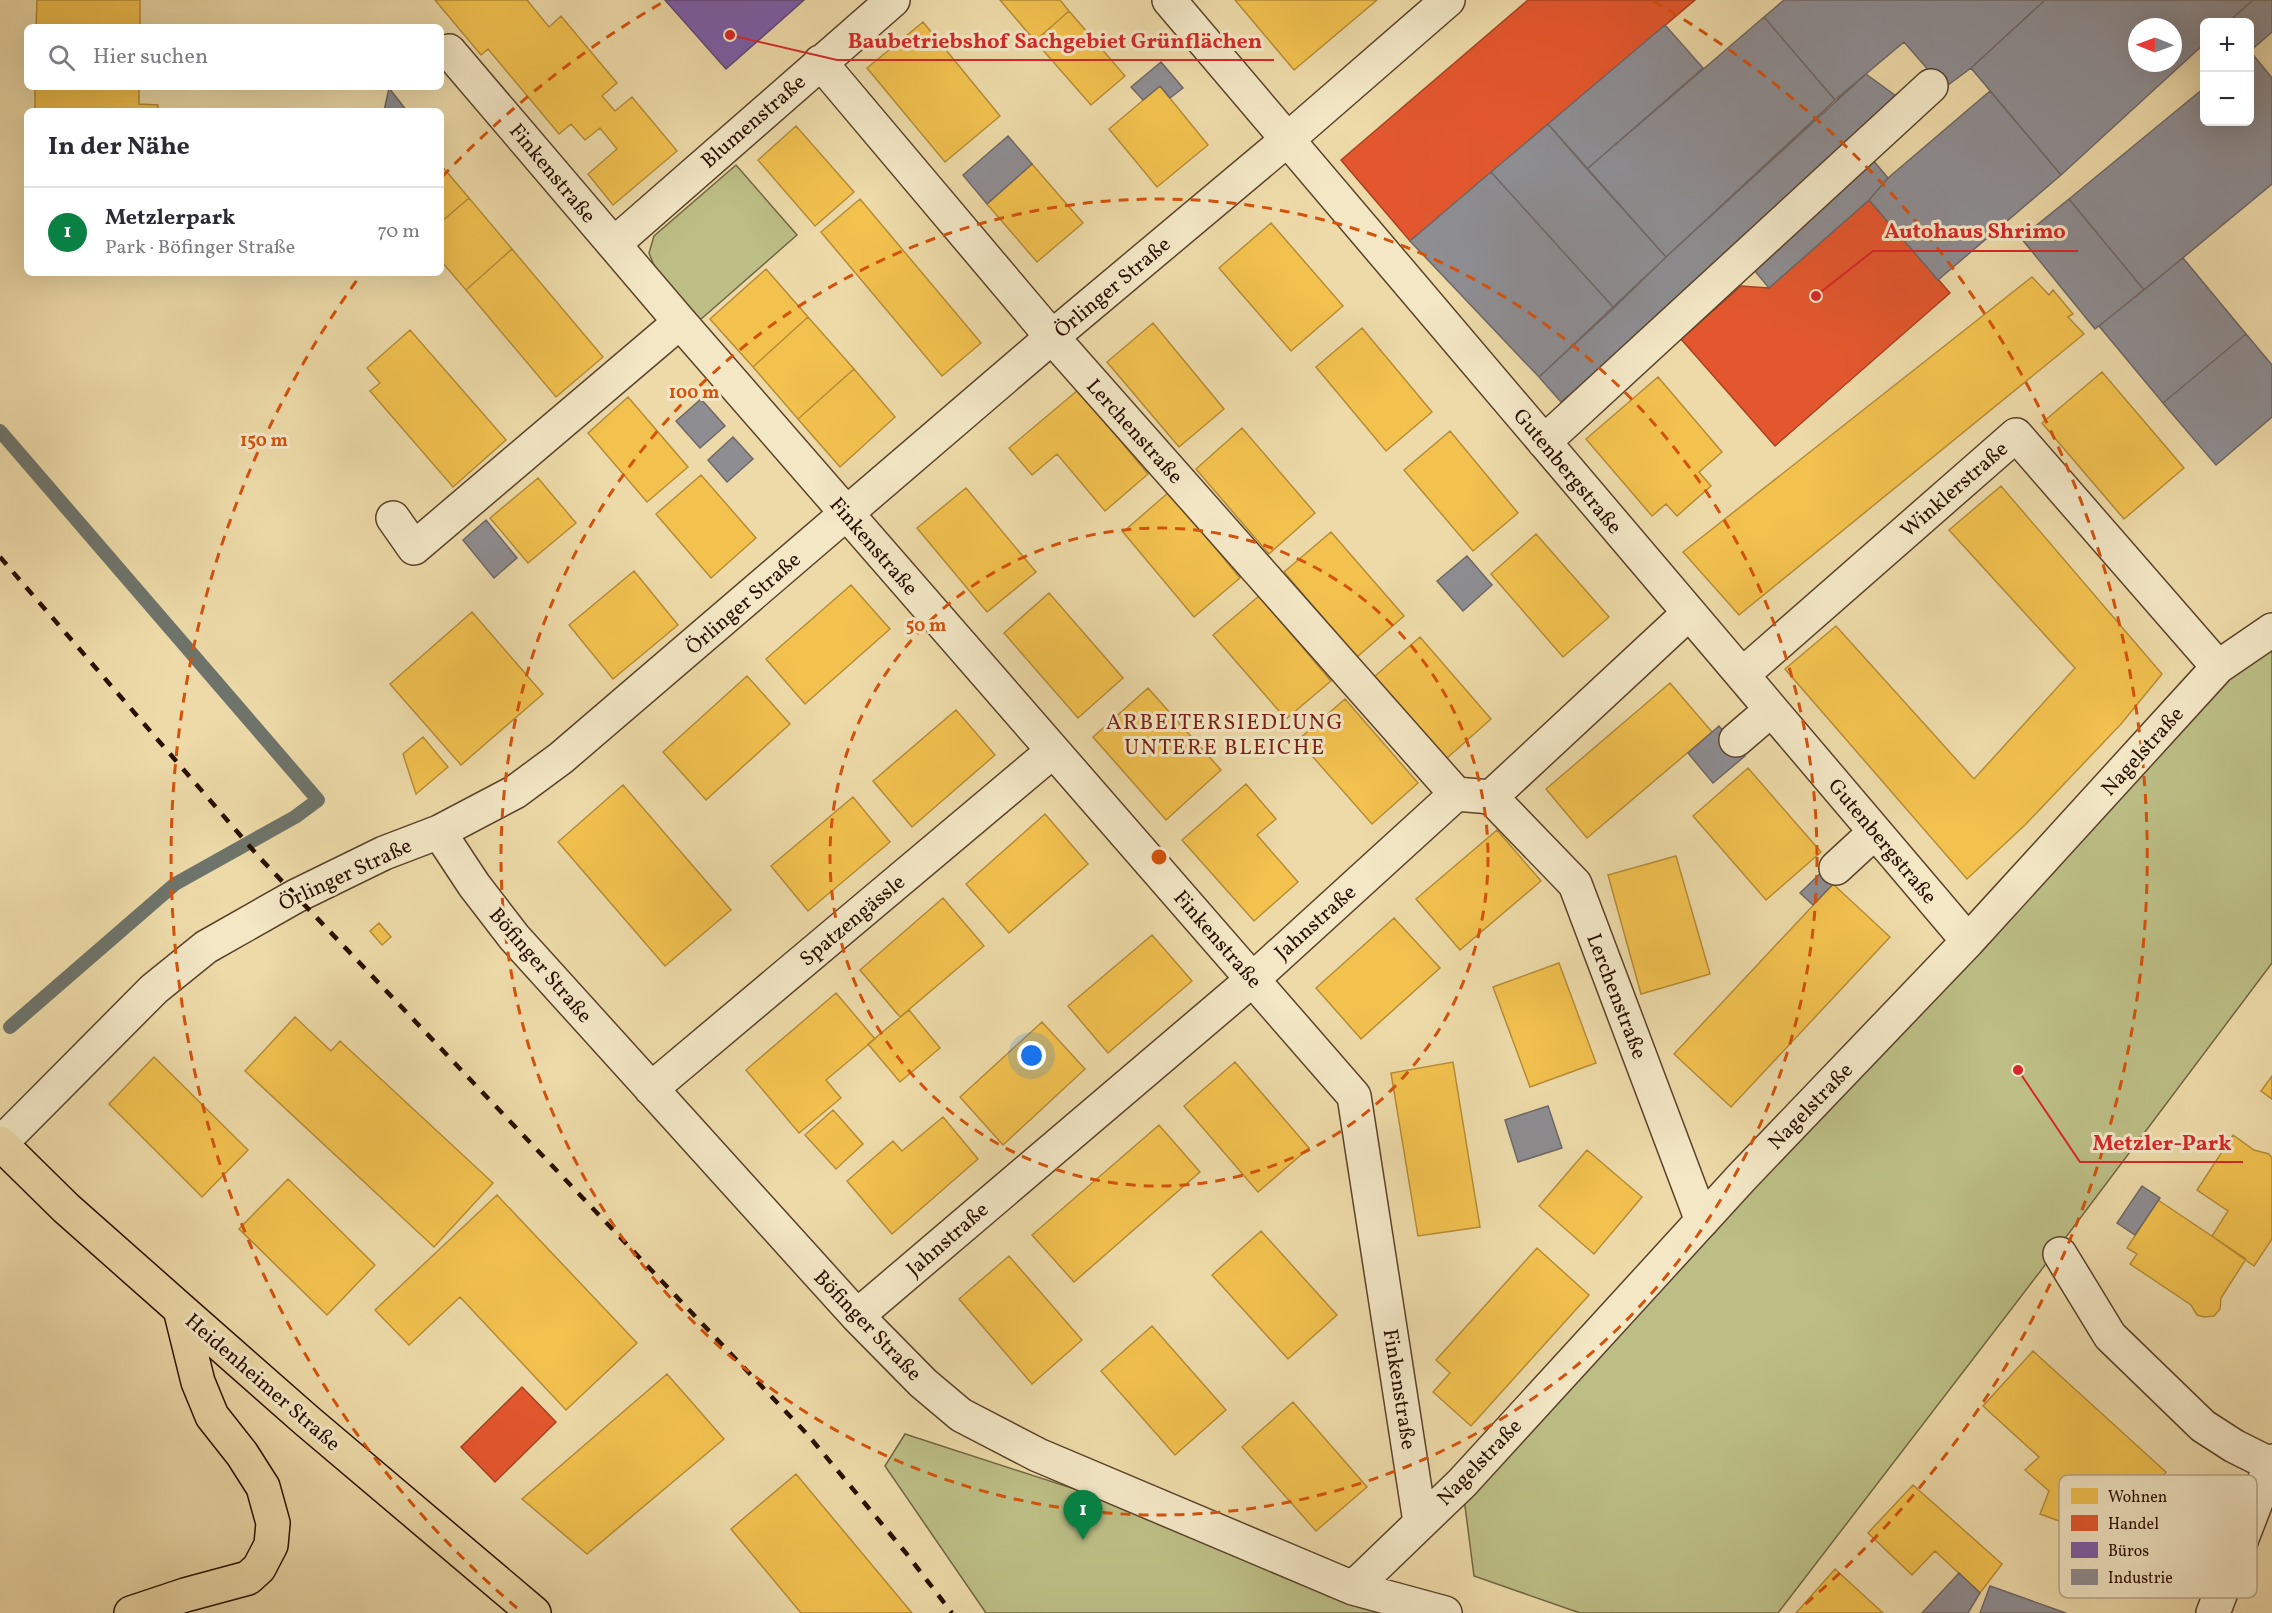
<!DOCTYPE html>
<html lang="de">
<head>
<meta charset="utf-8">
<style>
	:root { --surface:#fff; --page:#f2f2f3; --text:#2b2b33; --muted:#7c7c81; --line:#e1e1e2; --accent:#0b8043 }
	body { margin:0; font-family:Vollkorn,serif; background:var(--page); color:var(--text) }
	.controls { position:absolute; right:18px; top:18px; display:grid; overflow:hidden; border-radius:9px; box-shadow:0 6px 24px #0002 }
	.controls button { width:54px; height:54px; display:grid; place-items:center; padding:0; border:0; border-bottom:2px solid var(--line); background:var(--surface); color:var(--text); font:30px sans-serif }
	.compass { position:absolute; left:2128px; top:18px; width:54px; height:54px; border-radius:50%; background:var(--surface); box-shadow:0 6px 24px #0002; rotate:271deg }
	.you { position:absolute; left:1032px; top:1056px; width:21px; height:21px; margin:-15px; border:4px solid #fff; border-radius:50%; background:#1a73e8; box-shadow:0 0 0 9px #1a73e833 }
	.badge { display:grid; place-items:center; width:39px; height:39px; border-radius:50%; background:var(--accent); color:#fff; font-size:20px; font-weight:700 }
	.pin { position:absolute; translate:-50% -50px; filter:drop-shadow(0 2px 3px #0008) }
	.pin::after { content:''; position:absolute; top:32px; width:21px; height:18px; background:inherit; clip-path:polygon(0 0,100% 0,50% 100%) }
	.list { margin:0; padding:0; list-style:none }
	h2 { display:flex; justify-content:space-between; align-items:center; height:78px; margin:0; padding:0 24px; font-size:26px }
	h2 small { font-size:20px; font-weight:400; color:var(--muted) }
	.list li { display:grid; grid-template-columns:39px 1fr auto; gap:18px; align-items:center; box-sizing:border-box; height:90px; padding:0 24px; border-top:2px solid var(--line) }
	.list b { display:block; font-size:22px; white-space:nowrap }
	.list p { margin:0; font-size:20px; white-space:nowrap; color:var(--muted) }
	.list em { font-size:20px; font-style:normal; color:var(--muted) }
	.icon { flex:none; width:33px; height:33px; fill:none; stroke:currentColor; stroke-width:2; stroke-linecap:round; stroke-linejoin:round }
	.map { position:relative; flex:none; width:2272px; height:1613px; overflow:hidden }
	.search { position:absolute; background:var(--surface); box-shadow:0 6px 24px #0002; left:24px; top:24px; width:420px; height:66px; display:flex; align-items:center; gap:15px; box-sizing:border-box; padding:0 21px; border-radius:9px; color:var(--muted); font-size:22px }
	.panel { position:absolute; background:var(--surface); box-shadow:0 6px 24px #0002; left:24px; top:108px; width:420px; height:168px; border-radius:9px }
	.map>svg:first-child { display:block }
	.green { fill:#bcbe85; stroke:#726642; stroke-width:1.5 }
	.homes { fill:#f2c14e; stroke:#b68c37; stroke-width:1.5 }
	.shops { fill:#e4572e; stroke:#ac4120; stroke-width:1.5 }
	.offices { fill:#7b5ea7; stroke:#624675; stroke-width:1.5 }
	.industry { fill:#8d8d92; stroke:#6f6766; stroke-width:1.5; fill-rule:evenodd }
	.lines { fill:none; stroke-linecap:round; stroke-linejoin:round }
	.stream { stroke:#6e746b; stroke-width:14 }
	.minor-casing { stroke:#5a422a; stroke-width:36 }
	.major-casing { stroke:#290f00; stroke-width:36 }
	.minor { stroke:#f3e7c6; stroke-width:33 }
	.major { stroke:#eddaa8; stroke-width:33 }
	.rail { stroke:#290f00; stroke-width:4.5; stroke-dasharray:10 10; stroke-linecap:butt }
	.ring { fill:none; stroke:#d5520b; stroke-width:3; stroke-dasharray:10 8 }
	.labels { text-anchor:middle; stroke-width:6; stroke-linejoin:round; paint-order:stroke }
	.street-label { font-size:21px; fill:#290f00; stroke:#f3e7c6 }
	.neighbourhood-label { font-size:22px; letter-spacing:1.5px; fill:#7a1f14; stroke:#f3e7c6 }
	.key { fill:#f3e7c6; stroke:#b6a68b; stroke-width:1.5 }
	.key-label { font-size:16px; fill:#290f00 }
	.centre { fill:#d5520b; stroke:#f3e7c6; stroke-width:3 }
	.ring-label { font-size:18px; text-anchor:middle; font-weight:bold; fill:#d5520b; stroke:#f3e7c6; stroke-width:6; stroke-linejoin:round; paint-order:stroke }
	.leader { fill:none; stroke:#d62828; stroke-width:2 }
	.callout-dot { fill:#d62828; stroke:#f3e7c6; stroke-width:2 }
	.callout-label { font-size:22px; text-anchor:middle; font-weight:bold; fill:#d62828; stroke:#f3e7c6; stroke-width:6; stroke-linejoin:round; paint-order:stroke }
</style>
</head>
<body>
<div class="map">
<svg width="2272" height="1613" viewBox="0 0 2272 1613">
	<rect width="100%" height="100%" fill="#eddaa8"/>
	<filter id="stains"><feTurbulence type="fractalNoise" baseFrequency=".00333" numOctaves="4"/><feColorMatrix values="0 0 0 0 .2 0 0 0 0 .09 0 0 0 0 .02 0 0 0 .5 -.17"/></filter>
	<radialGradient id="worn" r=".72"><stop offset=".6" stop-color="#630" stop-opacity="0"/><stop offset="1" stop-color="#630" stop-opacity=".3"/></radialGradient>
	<path class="green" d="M736 165 797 235 700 320 655 268 649 253 654 236Z
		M2272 630V963L2039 1273 1778 1613H1580L1474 1576 1462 1483Z
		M905 1434 1456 1613H986L885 1466Z"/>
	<path class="homes" d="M37 0H140V27H36Z
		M435 0H527L549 27 561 16 617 83 602 96 615 111 632 97 677 151 613 205 588 174 617 149 600 128 585 140 571 124 559 134 488 49 481 55Z
		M1000 0H1060L1069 11 1035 41Z
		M1235 0H1377L1294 70Z
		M1069 11 1125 76 1091 105 1035 41Z
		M923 22 1000 116 945 162 867 68Z
		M1160 86 1208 145 1157 187 1109 129Z
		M35 87H139V104L158 105V111H35Z
		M796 126 854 192 815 226 758 160Z
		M1032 164 1083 223 1037 262 987 204Z
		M441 165 469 198 441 222Z
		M469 198 512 249 466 290 441 261V222Z
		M860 199 981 343 942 376 821 232Z
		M1271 223 1343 306 1291 351 1219 268Z
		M512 249 603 357 556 397 466 290Z
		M766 269 808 317 753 367 710 319Z
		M2032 277 2049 295 2053 290 2073 314 2068 317 2084 334 1739 615 1683 552Z
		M808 317 854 369 798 419 753 367Z
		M1153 323 1224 409 1179 447 1107 362Z
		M1362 328 1432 412 1386 451 1316 367Z
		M410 330 506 440 453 487 370 391 380 383 367 368Z
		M854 369 895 417 840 467 798 419Z
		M2102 372 2184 468 2124 519 2042 423Z
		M1658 377 1722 452 1699 472 1711 486 1677 516 1666 504 1652 516 1586 439Z
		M1078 390 1148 474 1105 511 1057 454 1032 475 1009 448Z
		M628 397 688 467 647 502 588 433Z
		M1242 428 1315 513 1269 554 1196 469Z
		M1450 431 1518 513 1473 551 1404 470Z
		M701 475 756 538 711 578 656 514Z
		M538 478 576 523 528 563 490 518Z
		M2001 486 2162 674 2121 724 2025 825 1967 879 1785 669 1836 626 1974 779 2075 668 1949 530Z
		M966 488 1036 572 987 612 917 528Z
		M1169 492 1240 578 1194 617 1123 532Z
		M1331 532 1404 616 1357 657 1284 572Z
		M1536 534 1609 617 1563 657 1491 574Z
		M634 571 678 625 613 679 569 625Z
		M851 585 890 629 805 704 766 659Z
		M1049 593 1123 678 1078 718 1004 633Z
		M1259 596 1331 681 1286 719 1213 635Z
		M472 612 543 694 461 765 390 684Z
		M1420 637 1491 719 1446 759 1374 677Z
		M747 676 790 724 706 800 663 752Z
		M1670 683 1712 732 1587 838 1546 789Z
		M1148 688 1221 770 1166 820 1093 737Z
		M1345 699 1418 783 1372 824 1298 740Z
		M956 710 995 755 912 827 873 781Z
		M423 737 448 767 416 794 403 754Z
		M1748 768 1821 852 1766 900 1693 816Z
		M1246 784 1276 819 1257 835 1298 882 1254 921 1182 840Z
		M623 785 731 910 665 966 558 842Z
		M853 797 890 842 808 911 771 866Z
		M1045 814 1088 864 1009 933 966 884Z
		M1497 830 1541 881 1460 950 1416 899Z
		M1676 856 1710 974 1641 994 1608 875Z
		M1833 884 1890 937 1731 1107 1674 1054Z
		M943 898 984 946 900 1017 860 970Z
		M1394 918 1440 968 1361 1039 1316 988Z
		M379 923 391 937 382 945 370 931Z
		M1152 935 1192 981 1108 1053 1068 1006Z
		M1559 963 1596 1063 1530 1087 1493 987Z
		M836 993 875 1039 826 1080 841 1098 799 1133 746 1070Z
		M909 1010 940 1048 900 1082 868 1044Z
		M295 1017 331 1051 340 1041 493 1183 434 1247 245 1071Z
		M1042 1022 1085 1069 1003 1145 960 1097Z
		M154 1057 248 1150 202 1197 109 1104Z
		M1235 1062 1309 1148 1258 1192 1184 1106Z
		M1453 1062 1480 1227 1418 1236 1391 1073Z
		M2272 1076V1099L2261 1091Z
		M833 1110 863 1144 836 1169 805 1135Z
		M943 1117 978 1159 892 1234 847 1181 893 1141 902 1151Z
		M1159 1125 1200 1172 1074 1282 1032 1235Z
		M2233 1135 2254 1150 2269 1154 2272 1158V1239L2254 1266 2212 1236 2228 1211 2197 1190Z
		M1587 1150 1642 1197 1594 1254 1539 1206Z
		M288 1179 375 1265 327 1315 239 1229Z
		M497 1195 637 1343 566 1410 460 1297 409 1345 375 1310Z
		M2158 1200 2246 1259 2221 1298 2220 1309 2214 1316 2204 1317 2197 1315 2191 1305 2130 1264 2137 1254 2127 1248Z
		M1261 1231 1337 1315 1288 1359 1212 1275Z
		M1537 1248 1589 1295 1471 1426 1433 1392 1450 1373 1436 1360Z
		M1009 1256 1082 1340 1032 1384 959 1299Z
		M1152 1326 1226 1410 1175 1455 1101 1371Z
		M2033 1351 2166 1472 2163 1476 2170 1482 2143 1552 2040 1514 2049 1491 2025 1470 2039 1457 1983 1406Z
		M667 1374 724 1439 587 1554 522 1499Z
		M1293 1402 1367 1487 1316 1531 1242 1447Z
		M796 1474 912 1613H801L731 1529Z
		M1913 1485 2002 1564 1980 1593 1935 1551 1912 1575 1868 1533Z
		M1835 1569 1883 1613H1796Z"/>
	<path class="shops" d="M1528 0H1695L1410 241 1341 160Z
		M1869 200 1950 293 1775 446 1681 339 1741 286 1769 288Z
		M522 1387 556 1422 495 1482 461 1447Z"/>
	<path class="offices" d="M665 0H804L726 69Z"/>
	<path class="industry" d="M1784 0H2045L1971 68 1944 88 1904 42 1835 100 1764 17Z
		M2045 0H2253L2228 22H2204V44L2061 175 1971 68ZM2137 27H2173V63H2137Z
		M2253 0H2272V32L2250 51V22H2228Z
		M1764 17 1835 100 1666 257 1587 169Z
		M1665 25 1703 68 1587 169 1548 124Z
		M2250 51 2272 78V184L2144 290 2069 199 2204 88V122H2250Z
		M1161 62 1183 88 1170 98 1160 86 1143 100 1131 87Z
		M1866 74 1907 104 1561 402 1539 377 1666 257Z
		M389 88 407 111H384Z
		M1990 91 2061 175 1938 280 1869 200 1888 178Z
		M1548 124 1666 257 1614 308 1491 172Z
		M1008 136 1032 164 987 204 963 175Z
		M1867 153 1888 178 1869 200 1769 288 1745 259Z
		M1491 172 1614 308 1539 377 1410 241Z
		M2069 199 2144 290 2095 329 2021 238Z
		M2183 258 2246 334 2163 403 2099 326Z
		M2246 334 2272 365V417L2216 465 2163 403Z
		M701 399 725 426 700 448 676 421Z
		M733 437 753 459 727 482 708 460Z
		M486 520 517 558 494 578 463 540Z
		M1467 556 1492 585 1463 611 1437 581Z
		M1719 726 1745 756 1713 783 1688 753Z
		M1829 865 1840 877 1813 905 1800 893Z
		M1548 1106 1562 1148 1518 1162 1505 1120Z
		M2142 1186 2160 1198 2135 1235 2117 1223Z
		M1959 1573 1980 1593 1968 1613H1922Z
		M1990 1586 2066 1613H1980Z"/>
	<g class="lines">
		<path class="stream" d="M0 431 318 800 295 817 175 884 10 1027"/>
		<defs>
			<path id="minor" d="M1169 0 1968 941
				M449 51 680 322 1354 1096 1420 1522
				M820 62 1052 337 1456 794
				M614 244 893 0
				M1544 442 1931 86
				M393 518 414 548 680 322
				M1742 675 2016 435 2218 667
				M1736 740 1771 710
				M1491 797 1575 884 1702 1221
				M439 832 474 885 514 937 857 1316 923 1383 961 1415 1038 1455 1353 1588 1445 1613
				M1836 868 1875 832
				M651 1089 1053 751
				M0 1144 154 989 206 947 296 896 384 853 439 832 515 792 561 758 1052 337 1288 139 1448 0
				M2060 1254 2110 1336 2203 1426 2234 1446 2272 1465
				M857 1316 1253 979 1456 794 1491 797 1689 613
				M1353 1588 1462 1483 1742 1177 1968 941 2218 667 2272 630
				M2213 1613 2272 1461"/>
			<path id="major" d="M0 1143 66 1208 180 1309 306 1420 534 1613
				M131 1613 185 1595 248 1578 259 1568 271 1545 273 1523 263 1487 242 1454 212 1416 198 1382 180 1309"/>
		</defs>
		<use href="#minor" class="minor-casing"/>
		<use href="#major" class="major-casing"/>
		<use href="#minor" class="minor"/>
		<use href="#major" class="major"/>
		<path class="rail" d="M0 557 259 857 808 1435 906 1553 952 1613"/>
	</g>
	<g class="ring">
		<circle cx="1159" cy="857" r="329"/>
		<circle cx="1159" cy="857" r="658"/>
		<path d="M517 1608A988 988 0 0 1 360 276M442 177A988 988 0 0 1 665 1M1653 1A988 988 0 0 1 1801 1608"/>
	</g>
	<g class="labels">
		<g class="street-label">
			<text transform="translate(753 121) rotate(-41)" y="7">Blumenstraße</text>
			<text transform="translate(553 173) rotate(50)" y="7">Finkenstraße</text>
			<text transform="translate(1112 287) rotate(-40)" y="7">Örlinger Straße</text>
			<text transform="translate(1135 431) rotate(48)" y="7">Lerchenstraße</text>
			<text transform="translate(1568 471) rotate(50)" y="7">Gutenbergstraße</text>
			<text transform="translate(1954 489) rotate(-41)" y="7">Winklerstraße</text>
			<text transform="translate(874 546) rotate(49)" y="7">Finkenstraße</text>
			<text transform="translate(743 603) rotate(-41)" y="7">Örlinger Straße</text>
			<text transform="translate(2142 751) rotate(-48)" y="7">Nagelstraße</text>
			<text transform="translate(1883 841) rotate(50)" y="7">Gutenbergstraße</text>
			<text transform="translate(345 874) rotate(-25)" y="7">Örlinger Straße</text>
			<text transform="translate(852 920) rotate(-40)" y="7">Spatzengässle</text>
			<text transform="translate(1315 922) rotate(-42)" y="7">Jahnstraße</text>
			<text transform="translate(1218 939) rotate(49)" y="7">Finkenstraße</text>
			<text transform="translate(541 965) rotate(49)" y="7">Böfinger Straße</text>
			<text transform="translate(1617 996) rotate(69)" y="7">Lerchenstraße</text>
			<text transform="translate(1810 1106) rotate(-46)" y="7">Nagelstraße</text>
			<text transform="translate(947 1239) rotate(-41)" y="7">Jahnstraße</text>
			<text transform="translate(868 1325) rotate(46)" y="7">Böfinger Straße</text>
			<text transform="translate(263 1382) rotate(41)" y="7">Heidenheimer Straße</text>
			<text transform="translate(1400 1389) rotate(81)" y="7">Finkenstraße</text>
			<text transform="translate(1479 1462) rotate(-46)" y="7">Nagelstraße</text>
		</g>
		<g class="neighbourhood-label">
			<text x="1225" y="729">ARBEITERSIEDLUNG<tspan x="1225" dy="25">UNTERE BLEICHE</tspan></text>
		</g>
	</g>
	<rect x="2059" y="1475" width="198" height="123" rx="9" class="key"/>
	<rect x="2071" y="1488" width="27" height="16" fill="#f2c14e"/>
	<rect x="2071" y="1515" width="27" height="16" fill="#e4572e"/>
	<rect x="2071" y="1542" width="27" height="16" fill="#7b5ea7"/>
	<rect x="2071" y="1569" width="27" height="16" fill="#8d8d92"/>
	<g class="key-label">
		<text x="2108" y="1502">Wohnen</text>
		<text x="2108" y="1529">Handel</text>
		<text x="2108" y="1556">Büros</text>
		<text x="2108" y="1583">Industrie</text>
	</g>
	<circle cx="1159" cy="857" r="9" class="centre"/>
	<g class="ring-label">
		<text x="694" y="398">100 m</text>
		<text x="264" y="446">150 m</text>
		<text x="926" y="631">50 m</text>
	</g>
	<path class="leader" d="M730 35L837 60H1274M1816 296L1873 251H2078M2018 1070L2080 1162H2243"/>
	<g class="callout-dot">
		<circle cx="730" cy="35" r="6"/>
		<circle cx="1816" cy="296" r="6"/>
		<circle cx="2018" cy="1070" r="6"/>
	</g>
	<g class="callout-label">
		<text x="1055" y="48">Baubetriebshof Sachgebiet Grünflächen</text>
		<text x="1975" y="238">Autohaus Shrimo</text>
		<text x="2162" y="1150">Metzler-Park</text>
	</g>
	<rect width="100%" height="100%" filter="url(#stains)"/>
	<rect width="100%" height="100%" fill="url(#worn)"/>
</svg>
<div class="controls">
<button>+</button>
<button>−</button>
</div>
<svg class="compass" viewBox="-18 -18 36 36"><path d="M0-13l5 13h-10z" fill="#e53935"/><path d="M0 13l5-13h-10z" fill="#7c7c81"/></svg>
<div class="you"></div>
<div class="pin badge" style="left:1083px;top:1540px">1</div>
<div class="search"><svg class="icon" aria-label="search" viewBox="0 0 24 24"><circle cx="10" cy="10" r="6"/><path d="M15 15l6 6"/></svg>Hier suchen</div>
<section class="panel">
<h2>In der Nähe<small></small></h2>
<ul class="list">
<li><span class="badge">1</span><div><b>Metzlerpark</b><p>Park · Böfinger Straße</p></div><em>70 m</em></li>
</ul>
</section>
</div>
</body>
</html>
